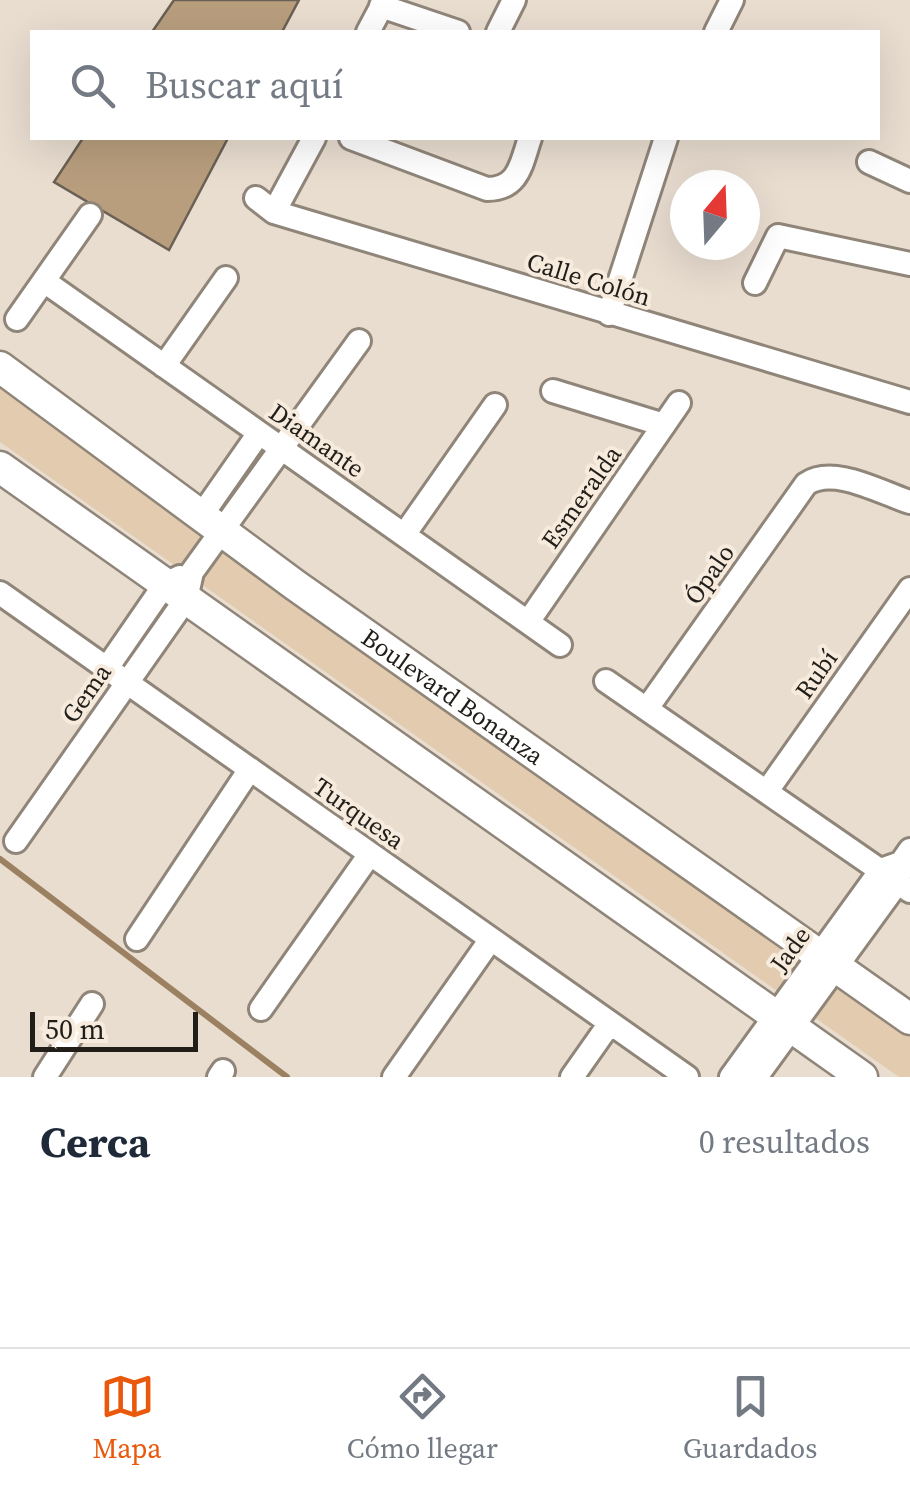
<!DOCTYPE html>
<html lang="es">
<head>
<meta charset="utf-8">
<style>
	:root { --surface:#fff; --page:#f2f2f3; --text:#1f2937; --muted:#747a83; --line:#e0e1e3; --accent:#ea580c }
	body { margin:0; font-family:"Source Serif 4",serif; background:var(--page); color:var(--text) }
	.compass { position:absolute; left:670px; top:170px; width:90px; height:90px; border-radius:50%; background:var(--surface); box-shadow:0 10px 40px #0002; rotate:19deg }
	.scale { position:absolute; left:30px; bottom:25px; width:168px; box-sizing:border-box; padding-left:10px; border:5px solid #211d18; border-top:0; font-size:28px; line-height:35px; white-space:nowrap; color:#211d18; -webkit-text-stroke:8px #f6ebdd; paint-order:stroke }
	.list { margin:0; padding:0; list-style:none }
	h2 { display:flex; justify-content:space-between; align-items:center; height:130px; margin:0; padding:0 40px; font-size:42px }
	h2 small { font-size:32px; font-weight:400; color:var(--muted) }
	.icon { flex:none; width:55px; height:55px; fill:none; stroke:currentColor; stroke-width:2; stroke-linecap:round; stroke-linejoin:round }
	.map { position:relative; flex:none; width:910px; height:1077px; overflow:hidden }
	.search { position:absolute; background:var(--surface); box-shadow:0 10px 40px #0002; left:30px; right:30px; top:30px; height:110px; display:flex; align-items:center; gap:25px; box-sizing:border-box; padding:0 35px; border-radius:0px; color:var(--muted); font-size:38px }
	.sheet { height:270px; background:var(--surface) }
	nav { display:flex; justify-content:space-around; align-items:center; box-sizing:border-box; height:140px; border-top:2px solid var(--line); background:var(--surface); font-size:28px; color:var(--muted) }
	nav a { display:grid; justify-items:center; gap:5px }
	nav .on { color:var(--accent) }
	.map>svg:first-child { display:block }
	.green { fill:#e2cbaf }
	.lines { fill:none; stroke-linecap:round; stroke-linejoin:round }
	.stream { stroke:#9b8161; stroke-width:6 }
	.building { fill:#b89e7d; stroke:#6a6054; stroke-width:2.5 }
	.minor-casing { stroke:#908579; stroke-width:28 }
	.tertiary-casing { stroke:#908579; stroke-width:35 }
	.minor { stroke:#fff; stroke-width:22 }
	.tertiary { stroke:#fff; stroke-width:30 }
	.labels { text-anchor:middle; stroke-width:8; stroke-linejoin:round; paint-order:stroke }
	.street-label { font-size:25px; fill:#211d18; stroke:#f6ebdd }
</style>
</head>
<body>
<div class="map">
<svg width="910" height="1077" viewBox="0 0 910 1077">
	<rect width="100%" height="100%" fill="#e9ddd0"/>
	<path class="green" d="M0 382 910 1028V1077H899L0 442Z"/>
	<g class="lines">
		<path class="stream" d="M0 859 287 1077"/>
	</g>
	<path class="building" d="M174 0H299L282 32H152Z
		M83 138H228L169 250 54 182Z"/>
	<g class="lines">
		<defs>
			<path id="minor" d="M381 6 458 32
				M368 32 385 0
				M498 32 514 0
				M716 32 732 0
				M351 138 487 189C519 189 521 164 530 138
				M869 162 910 181
				M256 198 274 212 910 402
				M274 212 314 138
				M44 281 560 645
				M755 283 778 236 910 264
				M609 314 666 138
				M17 319 90 215
				M164 366 226 278
				M553 391 664 425
				M201 516 259 433
				M404 535 495 405
				M0 593 687 1077
				M528 622 679 403
				M107 668 165 584 180 577
				M606 681 910 891
				M648 707 806 484C834 465 881 493 910 502
				M767 791 910 589
				M16 841 186 599 192 572 359 341
				M137 939 250 769
				M261 1009 370 854
				M45 1077 92 1004
				M219 1077 223 1071
				M394 1077 491 939
				M572 1077 610 1023
				M731 1077 881 870 901 863
				M756 1077 898 882 901 863 910 850"/>
			<g id="tertiary">
				<path id="s1" d="M0 367 295 585 910 1019"/>
				<path d="M0 467 862 1077"/>
			</g>
		</defs>
		<use href="#minor" class="minor-casing"/>
		<use href="#tertiary" class="tertiary-casing"/>
		<use href="#minor" class="minor"/>
		<use href="#tertiary" class="tertiary"/>
	</g>
	<g class="labels">
		<g class="street-label">
			<text transform="translate(589 279) rotate(17)" y="9">Calle Colón</text>
			<text transform="translate(317 440) rotate(35)" y="9">Diamante</text>
			<text transform="translate(581 497) rotate(-55)" y="9">Esmeralda</text>
			<text transform="translate(709 574) rotate(-55)" y="9">Ópalo</text>
			<text transform="translate(816 674) rotate(-55)" y="9">Rubí</text>
			<text transform="translate(86 693) rotate(-55)" y="9">Gema</text>
			<text dy="9" stroke="none"><textPath href="#s1" startOffset="560">Boulevard Bonanza</textPath></text>
			<text transform="translate(359 813) rotate(35)" y="9">Turquesa</text>
			<text transform="translate(790 949) rotate(-54)" y="9">Jade</text>
		</g>
	</g>
</svg>
<svg class="compass" viewBox="-18 -18 36 36"><path d="M0-13l5 13h-10z" fill="#e53935"/><path d="M0 13l5-13h-10z" fill="#747a83"/></svg>
<div class="scale">50 m</div>
<div class="search"><svg class="icon" aria-label="search" viewBox="0 0 24 24"><circle cx="10" cy="10" r="6"/><path d="M15 15l6 6"/></svg>Buscar aquí</div>
</div>
<section class="sheet">
<h2>Cerca<small>0 resultados</small></h2>
<ul class="list">
</ul>
</section>
<nav>
<a class="on"><svg class="icon" aria-label="map" viewBox="0 0 24 24"><path d="M3 6l6-2 6 2 6-2v14l-6 2-6-2-6 2zM9 4v14M15 6v14"/></svg>Mapa</a>
<a><svg class="icon" aria-label="directions" viewBox="0 0 24 24"><path d="M12 3l9 9-9 9-9-9zM9 14v-3h6M13 9l2 2-2 2"/></svg>Cómo llegar</a>
<a><svg class="icon" aria-label="saved" viewBox="0 0 24 24"><path d="M7 4h10v16l-5-4-5 4z"/></svg>Guardados</a>
</nav>
</body>
</html>
